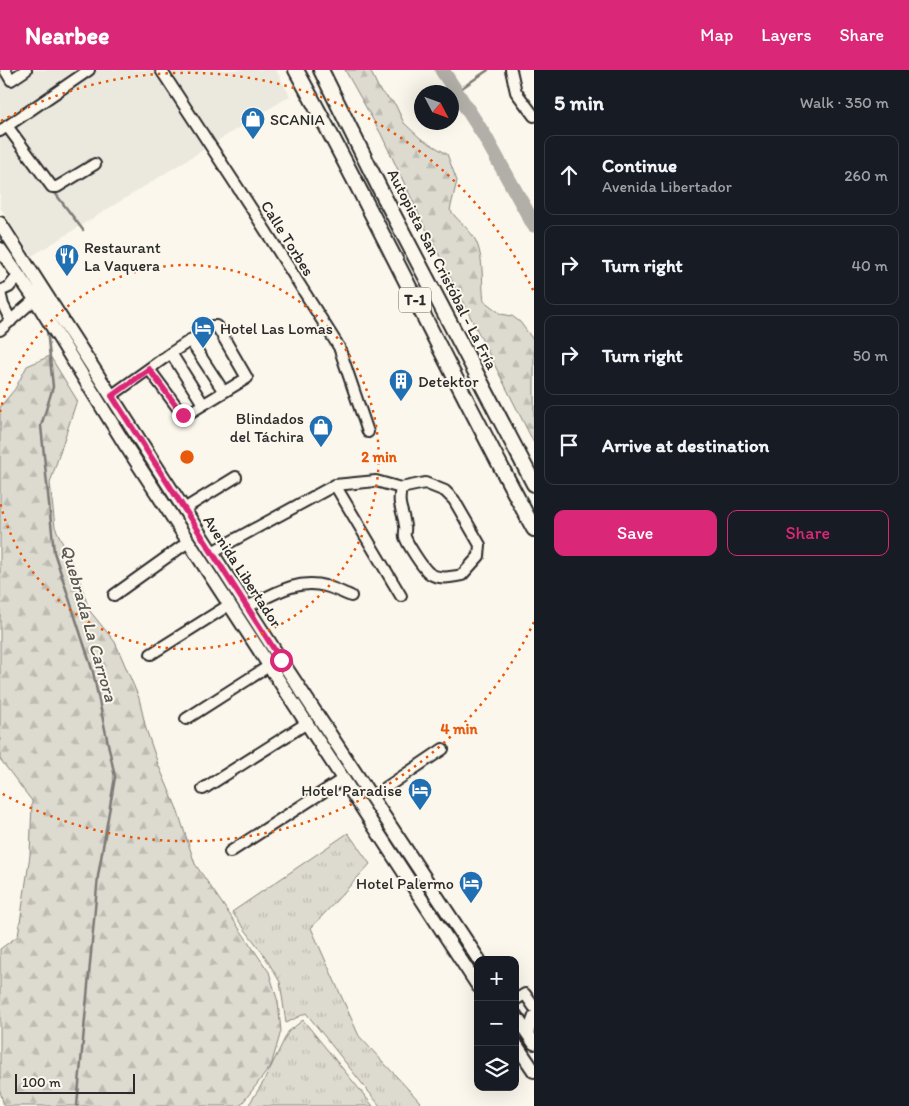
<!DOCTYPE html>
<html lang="en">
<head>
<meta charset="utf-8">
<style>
	:root { --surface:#171b24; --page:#242831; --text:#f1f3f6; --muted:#9ea1a6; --line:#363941; --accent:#db2777 }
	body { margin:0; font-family:Itim,sans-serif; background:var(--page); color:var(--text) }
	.controls { position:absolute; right:15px; bottom:15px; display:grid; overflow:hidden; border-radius:10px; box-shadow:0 5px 20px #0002 }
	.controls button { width:45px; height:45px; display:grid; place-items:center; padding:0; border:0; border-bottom:1px solid var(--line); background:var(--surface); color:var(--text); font:25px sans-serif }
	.compass { position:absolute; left:414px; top:15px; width:45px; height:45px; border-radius:50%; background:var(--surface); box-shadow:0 5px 20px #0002; rotate:131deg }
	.scale { position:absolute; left:15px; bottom:12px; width:120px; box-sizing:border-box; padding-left:5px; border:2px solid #2b2b2b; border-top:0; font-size:14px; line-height:18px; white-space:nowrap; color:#2b2b2b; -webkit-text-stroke:4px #fbf7ec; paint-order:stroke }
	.stop { position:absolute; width:15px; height:15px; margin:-11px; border:4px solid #db2777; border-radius:50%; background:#fff }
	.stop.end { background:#db2777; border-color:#fff; box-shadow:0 1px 5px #0008 }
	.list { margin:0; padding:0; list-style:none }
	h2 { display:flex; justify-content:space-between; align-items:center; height:65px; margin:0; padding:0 20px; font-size:21px }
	h2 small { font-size:16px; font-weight:400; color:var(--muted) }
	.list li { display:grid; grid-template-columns:32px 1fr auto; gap:15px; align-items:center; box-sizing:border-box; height:80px; margin:0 10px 10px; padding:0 10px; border:1px solid var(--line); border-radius:10px }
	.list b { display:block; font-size:19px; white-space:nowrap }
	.list p { margin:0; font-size:16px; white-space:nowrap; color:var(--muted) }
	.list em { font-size:16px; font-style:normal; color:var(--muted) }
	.actions { display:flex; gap:10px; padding:15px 20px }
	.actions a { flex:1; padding:11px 0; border:1px solid var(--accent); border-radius:10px; text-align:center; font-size:18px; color:var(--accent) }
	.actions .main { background:var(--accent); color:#fff }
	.icon { flex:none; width:28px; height:28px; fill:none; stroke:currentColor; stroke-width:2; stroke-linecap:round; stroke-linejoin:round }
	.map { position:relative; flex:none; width:534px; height:1036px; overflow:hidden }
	header { display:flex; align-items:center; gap:30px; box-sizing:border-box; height:70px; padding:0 25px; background:var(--accent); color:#fff }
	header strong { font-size:24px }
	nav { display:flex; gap:28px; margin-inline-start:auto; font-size:18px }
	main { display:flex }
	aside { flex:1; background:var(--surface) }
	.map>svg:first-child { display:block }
	.built { fill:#ebe8de }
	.grass { fill:url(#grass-tufts); stroke:#84827e }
	.forest { fill:url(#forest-firs); stroke:#84827e }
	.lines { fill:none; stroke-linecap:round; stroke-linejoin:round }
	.stream { stroke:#7b7a75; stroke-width:2.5 }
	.river { stroke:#b1afa7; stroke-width:15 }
	.minor-casing { stroke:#2b2b2b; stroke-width:14 }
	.major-casing { stroke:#2b2b2b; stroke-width:16 }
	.highway-casing { stroke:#2b2b2b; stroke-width:18 }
	.minor { stroke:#fbf7ec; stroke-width:10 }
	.major { stroke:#fbf7ec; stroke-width:12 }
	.highway { stroke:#fbf7ec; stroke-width:14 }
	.route { stroke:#db2777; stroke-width:6 }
	.ring { fill:none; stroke:#e8590c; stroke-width:2.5; stroke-dasharray:2.5 5 }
	.labels { text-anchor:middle; stroke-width:4; stroke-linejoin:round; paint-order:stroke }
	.shield { fill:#fbf7ec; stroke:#696865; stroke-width:1 }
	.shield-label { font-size:15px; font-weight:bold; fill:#2b2b2b }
	.poi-label { font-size:16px; fill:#2b2b2b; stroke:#fbf7ec; text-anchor:start }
	.street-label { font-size:16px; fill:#2b2b2b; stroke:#fbf7ec }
	.water-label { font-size:18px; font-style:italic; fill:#5a5956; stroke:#fbf7ec }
	.centre { fill:#e8590c; stroke:#fbf7ec; stroke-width:2.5 }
	.ring-label { font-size:15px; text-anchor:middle; font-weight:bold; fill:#e8590c; stroke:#fbf7ec; stroke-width:4; stroke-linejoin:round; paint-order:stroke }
</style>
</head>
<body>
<header>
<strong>Nearbee</strong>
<nav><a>Map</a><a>Layers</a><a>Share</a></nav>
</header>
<main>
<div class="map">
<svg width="534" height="1036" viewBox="0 0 534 1036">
	<defs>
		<pattern id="grass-tufts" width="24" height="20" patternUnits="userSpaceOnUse" patternTransform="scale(1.25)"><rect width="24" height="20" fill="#dddad0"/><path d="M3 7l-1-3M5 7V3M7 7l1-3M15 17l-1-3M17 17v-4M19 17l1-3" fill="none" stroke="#bebbb3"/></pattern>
		<pattern id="forest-firs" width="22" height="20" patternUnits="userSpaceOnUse" patternTransform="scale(1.25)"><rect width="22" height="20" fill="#dddad0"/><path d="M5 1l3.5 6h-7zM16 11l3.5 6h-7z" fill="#bebbb3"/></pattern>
	</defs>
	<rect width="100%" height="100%" fill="#fbf7ec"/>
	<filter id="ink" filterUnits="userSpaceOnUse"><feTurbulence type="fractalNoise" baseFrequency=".02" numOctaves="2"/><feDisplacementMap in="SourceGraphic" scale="10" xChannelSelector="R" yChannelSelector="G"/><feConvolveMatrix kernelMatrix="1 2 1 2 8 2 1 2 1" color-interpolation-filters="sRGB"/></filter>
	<g filter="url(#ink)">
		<path class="built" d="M0 0H276L290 26 32 186 0 137Z"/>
		<path class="grass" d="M348 763 370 794 311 858 359 966 420 1032 416 1036H380L306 943 286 953 280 912 264 885 232 842Z
			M303 950 373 1036H248L264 1011 288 962Z"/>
		<path class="forest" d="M345 0H370L380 21 395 34 404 53 420 68 447 84 457 111 450 140C457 150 467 157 473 166 485 184 481 211 484 231L501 244 512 246 520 252 534 271V373L425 157 381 64Z
			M50 286 77 330 50 413 55 457 79 508 89 540 115 572 139 628 146 659 158 694 177 739 195 794 269 902 278 932 281 961 271 996 240 1036H4L0 1021V879L18 866 30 785 32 731 0 689V337L15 319 27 296Z"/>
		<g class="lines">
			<path class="stream" d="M456 22 488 0
				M52 119 83 160
				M47 259 53 317 41 356 54 482 93 602 115 707 98 806 77 1036"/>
			<path class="river" d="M442 0 484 65 534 155"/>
			<defs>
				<path id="minor" d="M5 0 11 10 26 0
					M161 0 255 144 339 277 368 362
					M511 0 516 22 534 46
					M7 56 52 117H57L95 94
					M0 61 89 0
					M0 221 9 217 18 206
					M0 222 3 235 11 251
					M0 260 35 229 41 225
					M190 270 224 322
					M171 283 203 334
					M111 326 171 283 212 256H216L218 258 247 308 186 345H183L149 299
					M335 415 401 526
					M184 439 236 407
					M212 482 335 415 376 411 401 418 425 413 445 421 454 430 480 475 479 486 462 505C452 507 438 510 429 503 422 497 408 475 405 467 404 463 406 459 405 456 403 439 397 437 401 418
					M114 525 188 472
					M247 537C272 525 297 508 325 516 334 518 343 523 351 526
					M151 584 229 535
					M186 649 269 596
					M203 719 307 653
					M372 727 443 679
					M230 782 343 709
					M515 930 525 924 534 937
					M528 963 534 946"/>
				<path id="major" d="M0 153 281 590 479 890
					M0 179 35 229 126 376 478 916
					M515 945 534 973
					M515 973 534 1001"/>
				<path id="highway" d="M296 0C379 151 452 308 534 459
					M321 0 380 119 534 414"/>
			</defs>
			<use href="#minor" class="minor-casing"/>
			<use href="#major" class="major-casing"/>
			<use href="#highway" class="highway-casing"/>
			<use href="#minor" class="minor"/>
			<use href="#major" class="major"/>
			<use href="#highway" class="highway"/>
		</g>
	</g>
	<g class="lines" filter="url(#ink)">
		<path class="route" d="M183 345 149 299 112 326 281 590"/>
	</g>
	<g class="ring">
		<path d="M0 342A192 192 0 1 1 0 432"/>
		<path d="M534 552A384 384 0 0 1 1 723M1 51A384 384 0 0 1 534 222"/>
	</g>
	<defs>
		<symbol id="shop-pin" viewBox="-11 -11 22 30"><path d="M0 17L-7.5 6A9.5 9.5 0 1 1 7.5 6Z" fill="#1f6fb2" stroke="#fbf7ec"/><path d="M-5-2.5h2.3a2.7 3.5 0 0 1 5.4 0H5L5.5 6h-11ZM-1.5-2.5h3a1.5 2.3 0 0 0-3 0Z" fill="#fff"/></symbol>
		<symbol id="restaurant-pin" viewBox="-11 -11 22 30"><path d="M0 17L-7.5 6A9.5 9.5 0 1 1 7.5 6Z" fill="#1f6fb2" stroke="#fbf7ec"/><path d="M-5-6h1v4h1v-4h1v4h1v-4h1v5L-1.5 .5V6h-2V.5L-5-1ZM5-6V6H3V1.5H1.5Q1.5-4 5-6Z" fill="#fff"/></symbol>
		<symbol id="hotel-pin" viewBox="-11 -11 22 30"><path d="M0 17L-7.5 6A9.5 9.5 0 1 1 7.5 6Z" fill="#1f6fb2" stroke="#fbf7ec"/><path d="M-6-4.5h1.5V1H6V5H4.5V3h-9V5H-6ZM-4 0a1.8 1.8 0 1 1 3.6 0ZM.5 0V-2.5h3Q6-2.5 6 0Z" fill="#fff"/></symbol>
		<symbol id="building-pin" viewBox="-11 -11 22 30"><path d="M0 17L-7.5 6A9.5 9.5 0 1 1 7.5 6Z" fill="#1f6fb2" stroke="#fbf7ec"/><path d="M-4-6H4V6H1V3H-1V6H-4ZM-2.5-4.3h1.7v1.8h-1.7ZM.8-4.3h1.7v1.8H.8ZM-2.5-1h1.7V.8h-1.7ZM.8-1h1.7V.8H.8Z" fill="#fff"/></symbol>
	</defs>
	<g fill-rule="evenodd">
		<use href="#shop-pin" x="239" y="35" width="28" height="38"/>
		<use href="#restaurant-pin" x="53" y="172" width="28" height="38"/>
		<use href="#hotel-pin" x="189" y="244" width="28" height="38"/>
		<use href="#building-pin" x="387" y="297" width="28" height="38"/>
		<use href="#shop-pin" x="307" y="343" width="28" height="38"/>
		<use href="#hotel-pin" x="406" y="706" width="28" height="38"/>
		<use href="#hotel-pin" x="457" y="799" width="28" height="38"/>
	</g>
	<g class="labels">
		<rect class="shield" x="399" y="217.5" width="32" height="25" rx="4"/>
		<g class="shield-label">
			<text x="415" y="235">T-1</text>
		</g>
		<g class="poi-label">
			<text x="270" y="55">SCANIA</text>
			<text x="84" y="183">Restaurant<tspan x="84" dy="18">La Vaquera</tspan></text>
			<text x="220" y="264">Hotel Las Lomas</text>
			<text x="418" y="317">Detektor</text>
			<text x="304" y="354" text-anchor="end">Blindados<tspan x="304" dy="18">del Táchira</tspan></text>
			<text x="402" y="726" text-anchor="end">Hotel Paradise</text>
			<text x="454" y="819" text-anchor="end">Hotel Palermo</text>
		</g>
		<g class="street-label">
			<text transform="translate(288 168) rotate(58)" y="6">Calle Torbes</text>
			<text transform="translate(443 199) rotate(63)" y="6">Autopista San Cristóbal - La Fría</text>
			<text transform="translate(243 501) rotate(57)" y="6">Avenida Libertador</text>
		</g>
		<g class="water-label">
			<text transform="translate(89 553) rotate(74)" y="6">Quebrada La Carrora</text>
		</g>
	</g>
	<circle cx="187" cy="387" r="8" class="centre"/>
	<g class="ring-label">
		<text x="379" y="392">2 min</text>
		<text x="459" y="664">4 min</text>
	</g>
</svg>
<div class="controls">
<button>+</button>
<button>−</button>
<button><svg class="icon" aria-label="layers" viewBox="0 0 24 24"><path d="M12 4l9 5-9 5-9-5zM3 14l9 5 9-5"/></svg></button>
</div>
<svg class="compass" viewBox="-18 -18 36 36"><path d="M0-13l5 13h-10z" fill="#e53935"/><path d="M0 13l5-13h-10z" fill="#9ea1a6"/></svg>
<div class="scale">100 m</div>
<div class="stop" style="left:281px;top:590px"></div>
<div class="stop end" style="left:183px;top:345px"></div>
</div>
<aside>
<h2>5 min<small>Walk · 350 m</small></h2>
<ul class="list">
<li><svg class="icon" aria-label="ahead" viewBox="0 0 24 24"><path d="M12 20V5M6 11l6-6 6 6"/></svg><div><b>Continue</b><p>Avenida Libertador</p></div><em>260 m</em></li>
<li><svg class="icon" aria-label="right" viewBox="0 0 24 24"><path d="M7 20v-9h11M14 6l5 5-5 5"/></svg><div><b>Turn right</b></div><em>40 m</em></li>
<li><svg class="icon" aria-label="right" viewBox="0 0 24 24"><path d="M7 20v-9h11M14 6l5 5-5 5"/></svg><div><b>Turn right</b></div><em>50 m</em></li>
<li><svg class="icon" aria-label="arrive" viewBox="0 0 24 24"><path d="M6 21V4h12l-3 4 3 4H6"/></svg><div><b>Arrive at destination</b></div></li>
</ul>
<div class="actions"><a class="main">Save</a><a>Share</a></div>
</aside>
</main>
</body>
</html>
